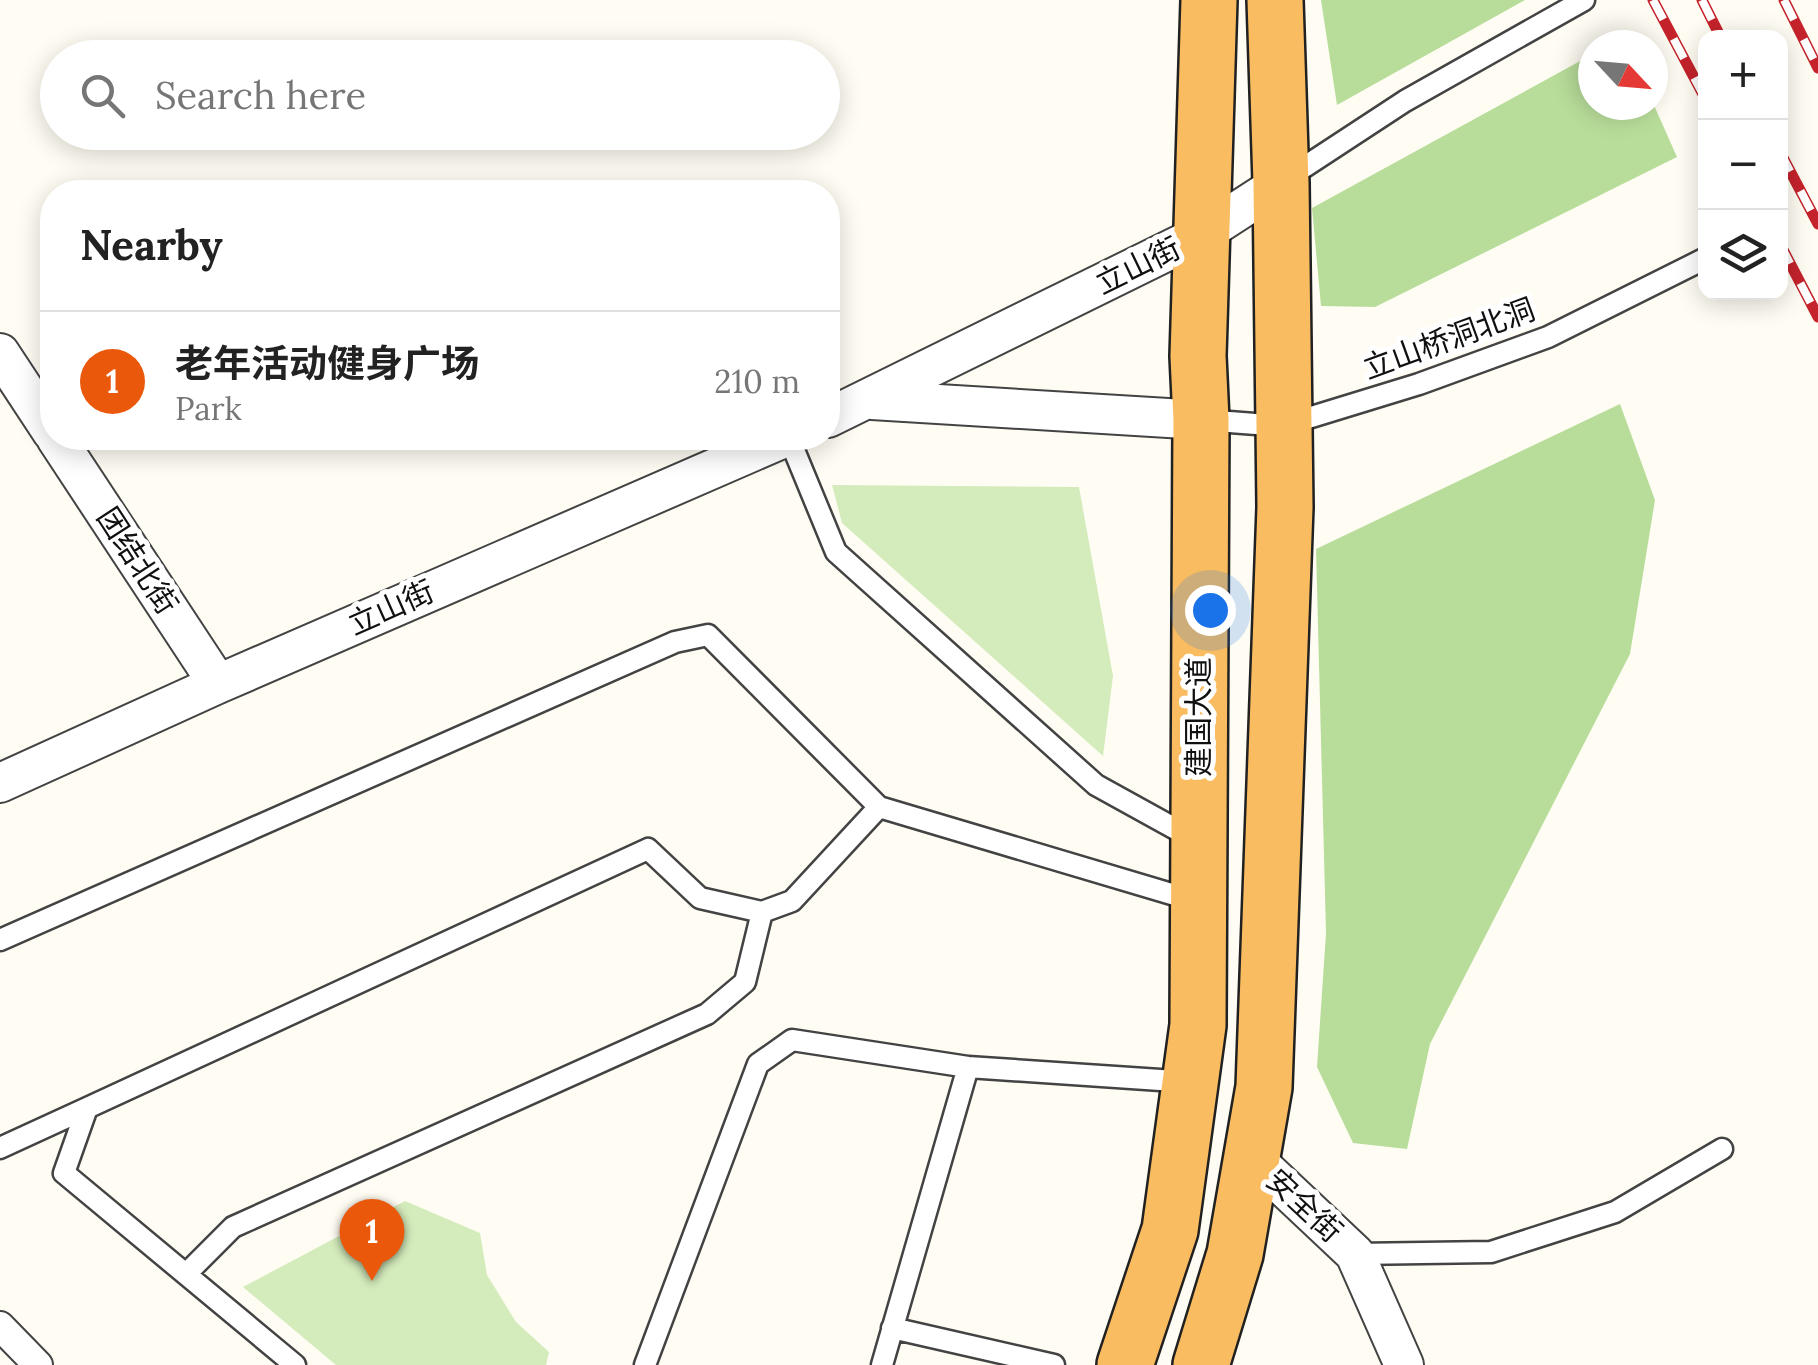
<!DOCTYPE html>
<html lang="en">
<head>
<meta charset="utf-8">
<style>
	:root { --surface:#fff; --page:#f2f2f2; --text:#222; --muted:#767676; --line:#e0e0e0; --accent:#ea580c }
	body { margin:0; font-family:Lora,"Noto Sans SC",serif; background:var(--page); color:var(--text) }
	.controls { position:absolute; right:30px; top:30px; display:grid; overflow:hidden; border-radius:20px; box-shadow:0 5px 25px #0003 }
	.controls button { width:90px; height:90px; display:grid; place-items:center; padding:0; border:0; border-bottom:2px solid var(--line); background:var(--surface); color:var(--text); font:50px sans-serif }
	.compass { position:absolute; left:1578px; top:30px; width:90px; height:90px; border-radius:50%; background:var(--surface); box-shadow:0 5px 25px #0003; rotate:116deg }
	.you { position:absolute; left:1210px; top:610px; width:35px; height:35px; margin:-25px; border:8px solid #fff; border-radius:50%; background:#1a73e8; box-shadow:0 0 0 15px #1a73e833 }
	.badge { display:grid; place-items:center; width:65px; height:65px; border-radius:50%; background:var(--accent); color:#fff; font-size:32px; font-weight:700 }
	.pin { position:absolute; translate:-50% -82px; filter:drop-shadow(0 2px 5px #0008) }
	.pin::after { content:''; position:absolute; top:52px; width:35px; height:30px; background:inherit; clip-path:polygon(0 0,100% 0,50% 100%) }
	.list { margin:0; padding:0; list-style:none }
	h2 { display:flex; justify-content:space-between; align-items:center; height:130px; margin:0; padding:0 40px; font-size:42px }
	h2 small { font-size:32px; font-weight:400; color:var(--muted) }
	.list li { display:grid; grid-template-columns:65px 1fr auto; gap:30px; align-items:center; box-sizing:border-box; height:140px; padding:0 40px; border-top:2px solid var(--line) }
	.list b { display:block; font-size:38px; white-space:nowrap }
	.list p { margin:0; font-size:32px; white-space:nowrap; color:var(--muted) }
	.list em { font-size:32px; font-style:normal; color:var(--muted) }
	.icon { flex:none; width:55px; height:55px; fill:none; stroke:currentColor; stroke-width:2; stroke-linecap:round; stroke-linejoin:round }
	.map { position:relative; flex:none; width:1818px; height:1365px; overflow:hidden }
	.search { position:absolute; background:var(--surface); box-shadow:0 5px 25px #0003; left:40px; top:40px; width:800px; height:110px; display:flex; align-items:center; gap:25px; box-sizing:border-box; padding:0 35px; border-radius:55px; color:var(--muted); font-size:38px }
	.panel { position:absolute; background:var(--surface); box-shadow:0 5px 25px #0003; left:40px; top:180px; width:800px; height:270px; border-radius:40px }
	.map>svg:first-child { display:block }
	.green { fill:#d4ebbb }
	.forest { fill:#b8dd9a }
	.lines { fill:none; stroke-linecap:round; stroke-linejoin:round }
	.service-casing { stroke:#434343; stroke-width:25 }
	.pedestrian-casing { stroke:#434343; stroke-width:32 }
	.minor-casing { stroke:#434343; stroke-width:42 }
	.trunk-casing { stroke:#212121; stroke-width:60 }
	.service { stroke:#fff; stroke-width:20 }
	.pedestrian { stroke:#fff; stroke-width:28 }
	.minor { stroke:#fff; stroke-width:38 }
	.trunk { stroke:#fabc60; stroke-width:55 }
	.rail-casing { stroke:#c5232b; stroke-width:11 }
	.rail { stroke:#fff; stroke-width:8; stroke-dasharray:22; stroke-linecap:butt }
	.labels { text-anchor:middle; stroke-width:10; stroke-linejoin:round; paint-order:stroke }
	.street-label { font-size:30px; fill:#101010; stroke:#fff }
</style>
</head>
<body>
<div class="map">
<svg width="1818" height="1365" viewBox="0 0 1818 1365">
	<rect width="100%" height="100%" fill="#fffdf3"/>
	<path class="green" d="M832 485 1079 487 1113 676 1103 756 842 523Z
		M405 1201 480 1233 487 1275 516 1322 549 1352 546 1365H336L243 1287Z"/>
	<path class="forest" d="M1321 0H1525L1337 105Z
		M1593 54V105L1653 103 1677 157 1375 307 1321 306 1312 208Z
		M1620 404 1655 500 1630 654 1430 1044 1407 1149 1353 1143 1317 1067 1326 933 1316 549Z"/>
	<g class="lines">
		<defs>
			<path id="service" d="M1286 179 1405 101 1584 0
				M1203 420 1282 426 1419 384 1548 337 1704 259
				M789 438 836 552 1096 785 1192 838
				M0 940 675 642 708 635 879 807
				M0 1148 87 1108
				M1355 1254 1491 1252 1615 1212 1722 1149
				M186 1274 233 1227 707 1014 745 982 762 912 792 901 879 807 1195 901
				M892 1328 1054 1365
				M295 1365 64 1173 87 1108 648 849 700 898 762 912
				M645 1365 758 1064 792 1040 968 1067 1190 1082
				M882 1365 968 1067"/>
			<path id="pedestrian" d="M0 1326 38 1365"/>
			<path id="minor" d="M0 353 52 432
				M872 400 1201 420
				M828 418 1202 234 1281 183
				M56 438 218 684
				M0 783 218 684 784 438
				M1252 1157 1355 1254 1404 1365"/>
			<path id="trunk" d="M1125 1365 1170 1230 1198 1025 1201 420 1198 356 1209 0
				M1201 1365 1235 1254 1264 1087 1285 507 1281 183 1275 0"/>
		</defs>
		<use href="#service" class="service-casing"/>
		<use href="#pedestrian" class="pedestrian-casing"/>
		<use href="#minor" class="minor-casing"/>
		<use href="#trunk" class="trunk-casing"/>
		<use href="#service" class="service"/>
		<use href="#pedestrian" class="pedestrian"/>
		<use href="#minor" class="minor"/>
		<use href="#trunk" class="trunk"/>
		<defs>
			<path id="rail" d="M1653 0 1706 100
				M1702 0 1721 38
				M1784 0 1818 68
				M1780 152 1818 224
				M1780 244 1818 317"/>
		</defs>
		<use href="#rail" class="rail-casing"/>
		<use href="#rail" class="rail"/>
	</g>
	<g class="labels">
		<g class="street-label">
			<text transform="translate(1138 266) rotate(-26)" y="10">立山街</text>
			<text transform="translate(1449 339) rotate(-20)" y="10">立山桥洞北洞</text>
			<text transform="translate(137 561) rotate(57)" y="10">团结北街</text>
			<text transform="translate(391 608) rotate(-24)" y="10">立山街</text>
			<text transform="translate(1199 717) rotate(-90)" y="10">建国大道</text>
			<text transform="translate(1304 1206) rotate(43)" y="10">安全街</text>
		</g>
	</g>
</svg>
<div class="controls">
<button>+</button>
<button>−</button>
<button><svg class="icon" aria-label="layers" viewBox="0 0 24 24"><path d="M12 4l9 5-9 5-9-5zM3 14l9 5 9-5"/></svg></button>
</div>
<svg class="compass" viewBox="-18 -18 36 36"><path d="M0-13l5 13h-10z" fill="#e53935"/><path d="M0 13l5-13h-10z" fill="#767676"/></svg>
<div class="you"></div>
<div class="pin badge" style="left:372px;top:1281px">1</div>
<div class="search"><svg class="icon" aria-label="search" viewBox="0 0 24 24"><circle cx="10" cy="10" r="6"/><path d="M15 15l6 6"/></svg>Search here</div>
<section class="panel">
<h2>Nearby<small></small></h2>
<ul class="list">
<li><span class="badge">1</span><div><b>老年活动健身广场</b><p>Park</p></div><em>210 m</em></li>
</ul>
</section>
</div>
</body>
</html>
